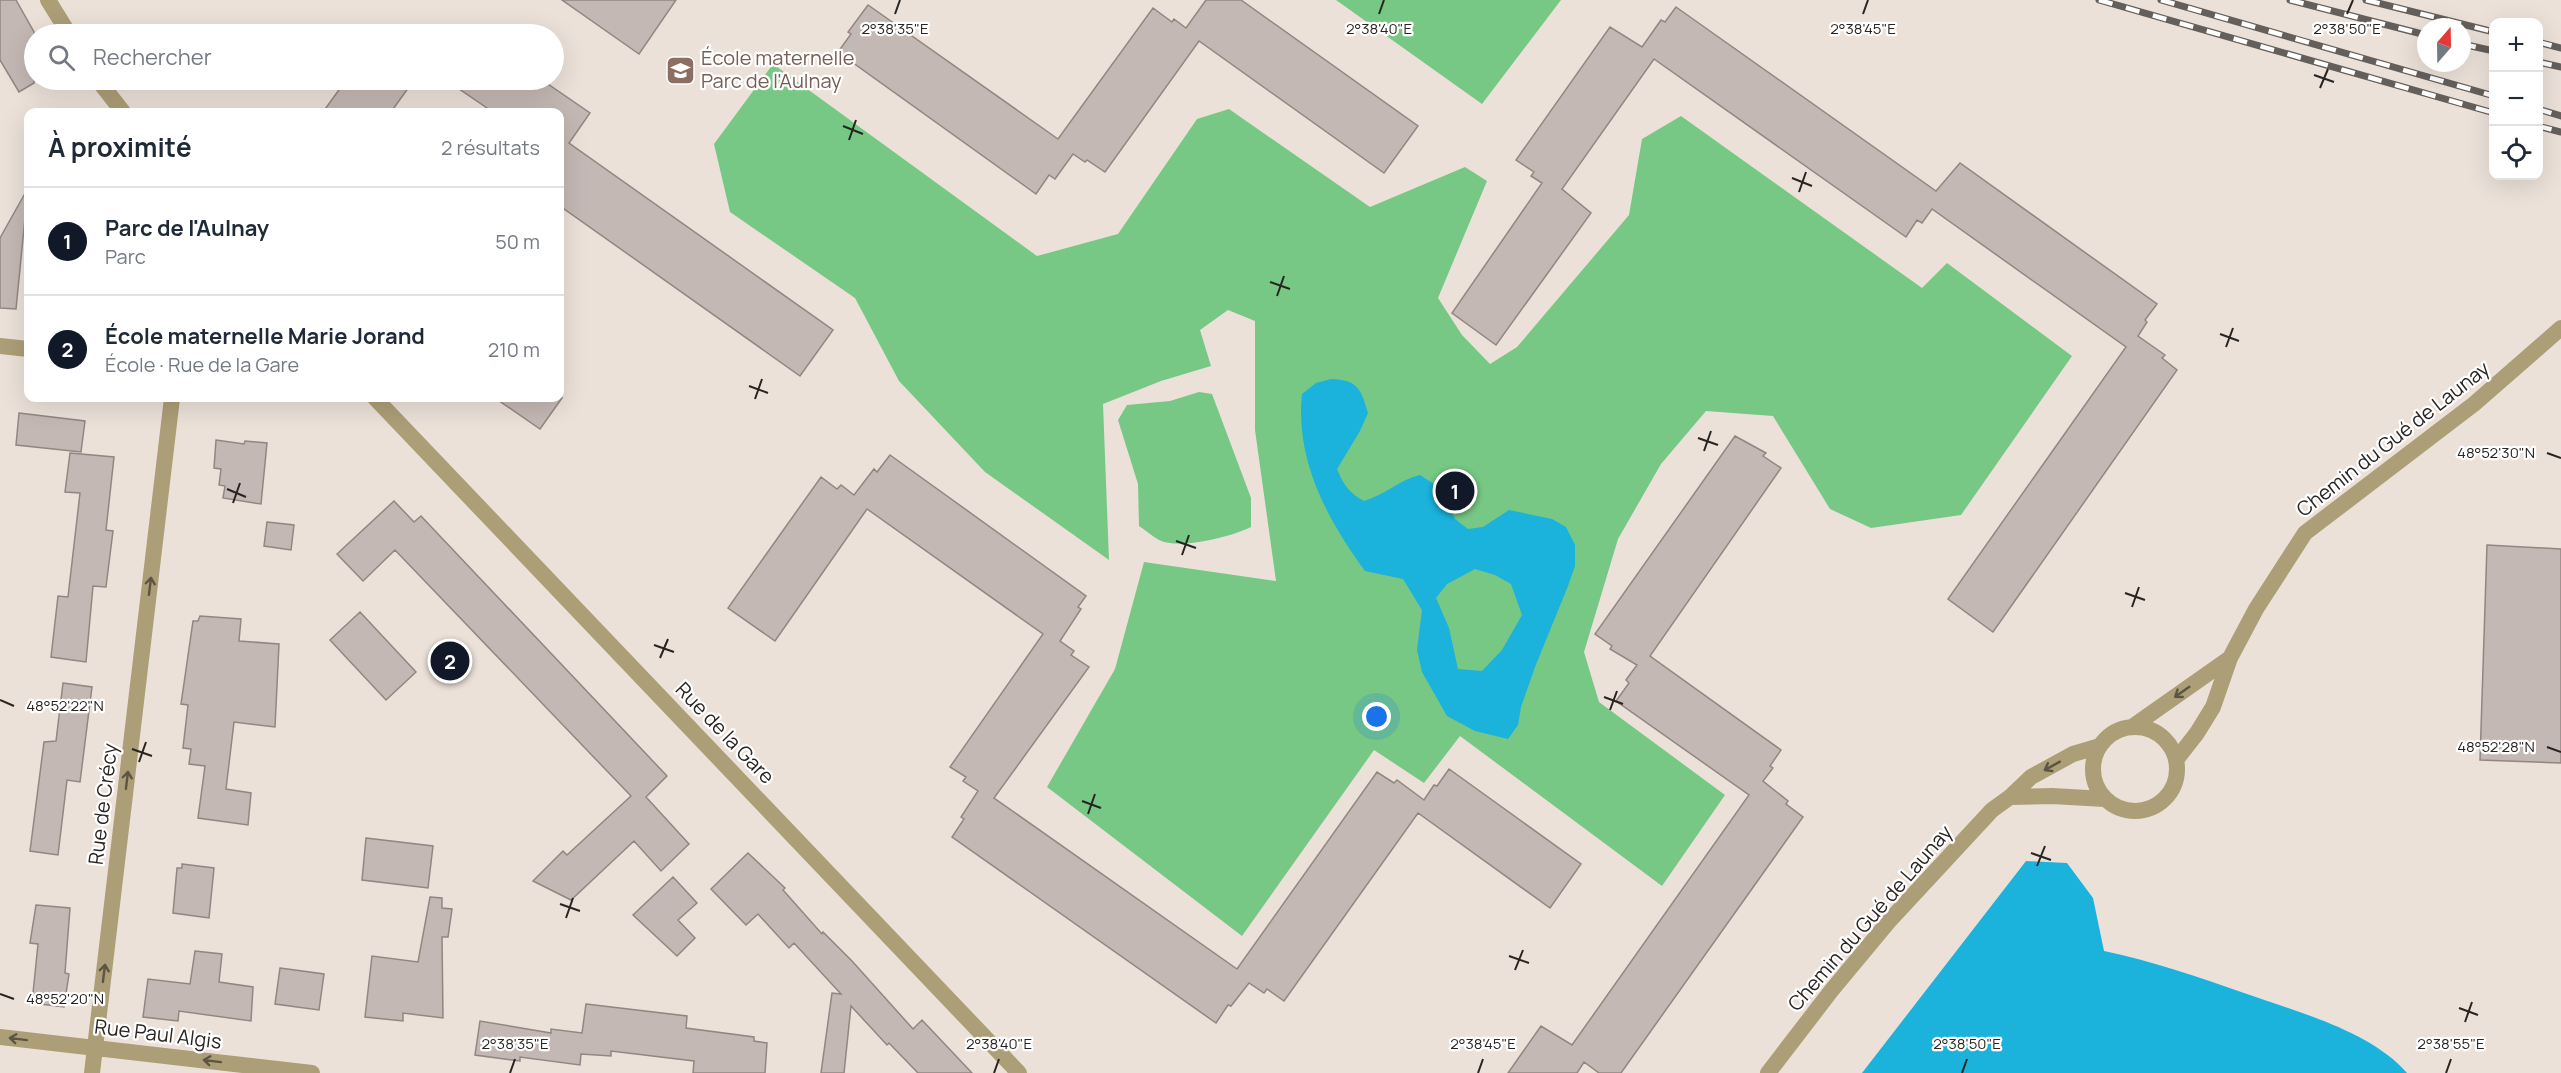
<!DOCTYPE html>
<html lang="fr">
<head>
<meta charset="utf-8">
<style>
	:root { --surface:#fff; --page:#f2f2f3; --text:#1f2937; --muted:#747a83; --line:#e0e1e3; --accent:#111827 }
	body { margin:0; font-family:Manrope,sans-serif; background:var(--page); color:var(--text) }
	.controls { position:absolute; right:18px; top:18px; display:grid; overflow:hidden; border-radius:12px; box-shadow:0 6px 24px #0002 }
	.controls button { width:54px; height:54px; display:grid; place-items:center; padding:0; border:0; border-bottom:2px solid var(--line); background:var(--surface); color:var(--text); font:30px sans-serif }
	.compass { position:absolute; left:2417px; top:18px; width:54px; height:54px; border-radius:50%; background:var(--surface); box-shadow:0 6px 24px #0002; rotate:20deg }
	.you { position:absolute; left:1377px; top:717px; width:21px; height:21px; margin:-15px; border:4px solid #fff; border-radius:50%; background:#1a73e8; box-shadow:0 0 0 9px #1a73e833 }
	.badge { display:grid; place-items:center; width:39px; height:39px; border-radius:50%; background:var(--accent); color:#fff; font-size:20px; font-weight:700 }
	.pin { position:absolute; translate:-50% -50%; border:3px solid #fff; box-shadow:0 2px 6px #0006 }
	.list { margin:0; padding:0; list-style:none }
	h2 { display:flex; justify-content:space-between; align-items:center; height:78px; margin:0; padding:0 24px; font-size:26px }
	h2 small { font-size:20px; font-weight:400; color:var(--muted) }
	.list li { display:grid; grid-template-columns:39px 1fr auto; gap:18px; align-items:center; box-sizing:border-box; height:108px; padding:0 24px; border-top:2px solid var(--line) }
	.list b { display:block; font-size:22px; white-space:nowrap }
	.list p { margin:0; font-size:20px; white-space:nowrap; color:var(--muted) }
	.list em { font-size:20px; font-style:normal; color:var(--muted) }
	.icon { flex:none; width:33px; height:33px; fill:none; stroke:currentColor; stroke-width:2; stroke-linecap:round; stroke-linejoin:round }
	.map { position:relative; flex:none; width:2561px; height:1073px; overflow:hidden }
	.search { position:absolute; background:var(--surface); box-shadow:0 6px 24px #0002; left:24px; top:24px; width:540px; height:66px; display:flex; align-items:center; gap:15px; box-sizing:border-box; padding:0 21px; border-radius:33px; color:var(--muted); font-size:22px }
	.panel { position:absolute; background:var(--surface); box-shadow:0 6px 24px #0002; left:24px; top:108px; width:540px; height:294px; border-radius:12px }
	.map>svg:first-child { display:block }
	.green { fill:#77c884 }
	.water { fill:#1bb2db; fill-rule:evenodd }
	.building { fill:#c4b8b4; stroke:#928682; stroke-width:1.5 }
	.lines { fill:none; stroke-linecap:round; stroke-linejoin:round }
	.minor { stroke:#ac9e76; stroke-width:16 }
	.rail-casing { stroke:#655f5b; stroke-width:7 }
	.rail { stroke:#fff; stroke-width:4.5; stroke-dasharray:14; stroke-linecap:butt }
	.oneway { stroke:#5d5543 }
	.ticks { fill:none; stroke:#282421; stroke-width:2 }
	.labels { text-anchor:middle; stroke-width:4.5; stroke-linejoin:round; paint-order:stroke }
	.education-label { font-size:20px; fill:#785e54; stroke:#fff; text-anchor:start }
	.street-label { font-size:20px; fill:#282421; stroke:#fff }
	.ticks-label { font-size:15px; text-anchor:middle; fill:#282421; stroke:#fff; stroke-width:4.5; stroke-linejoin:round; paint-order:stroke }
</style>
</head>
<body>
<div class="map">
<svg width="2561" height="1073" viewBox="0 0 2561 1073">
	<rect width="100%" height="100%" fill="#ebe1d9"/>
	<path class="green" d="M1336 0H1561L1482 104Z
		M773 64 1037 256 1118 234 1197 119 1229 109 1370 207 1465 167 1487 181 1438 298 1462 335 1490 364 1517 347 1629 215 1642 139 1681 116 1922 288 1947 263 2072 356 1961 515 1871 528 1830 509 1773 416 1706 411 1661 464 1618 539 1584 652 1599 702 1725 795 1662 886 1460 736 1424 783 1374 750 1242 936 1047 787 1115 669 1144 562 1276 581 1255 430V321L1228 310 1200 330 1211 366 1161 381 1103 404 1109 560 985 472 899 381 855 298 730 212 714 144Z
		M1199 392 1212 394 1251 498V527C1231 537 1179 550 1159 540 1152 536 1145 530 1139 526L1138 484 1118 420 1127 405 1170 401Z"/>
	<path class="water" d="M1331 379C1358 380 1361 389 1368 413L1360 431 1337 469C1343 484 1349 493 1364 501 1385 495 1399 480 1420 475L1440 488 1455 519 1468 529 1483 527 1509 510 1552 519 1566 527 1575 545V566L1568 586 1535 667 1521 707 1518 725 1508 739 1475 731 1447 716 1422 672 1417 650 1422 610 1403 579 1365 571C1327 519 1295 460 1302 394L1316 383ZM1475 569 1495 575 1511 584 1522 615 1502 650 1482 671 1458 669 1449 628 1436 598 1447 584Z
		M2026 861 2067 863 2093 898 2104 951C2152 961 2198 977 2244 993 2295 1011 2371 1031 2407 1073H1862Z"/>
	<path class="building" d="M0 0H16L34 32V83L19 92 0 60Z
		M562 0H676L639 54Z
		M1206 0H1241L1418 126 1384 173 1199 41 1105 172 1087 160 1085 162 1073 154 1055 179 1049 175 1036 194 838 52 851 34 848 32 868 5 1058 139 1153 8 1172 22 1174 19 1186 28Z
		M1676 7 1936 191 1960 163 2157 304 2145 320 2147 322 2138 336 2165 355 2162 358 2177 370 1993 632 1948 599 2126 347 1932 209 1922 223 1917 220 1906 237 1654 59 1562 189 1591 213 1496 345 1452 313 1542 183 1531 176 1534 172 1516 160 1610 27 1642 47 1661 20 1665 22Z
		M346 80H414L391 112H323Z
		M446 80H542L590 113 569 143 833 330 800 376 560 206V112H493Z
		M28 188 16 309 0 308V238Z
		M495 398H562L540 429Z
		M19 413 85 421 81 452 16 445Z
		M1735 436 1766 453 1763 456 1781 468 1650 656 1781 750 1770 766 1773 768 1763 781 1788 801 1786 804 1803 817 1621 1073H1599L1584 1062 1577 1073H1508L1541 1026 1572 1045 1749 795 1616 701 1629 683 1626 680 1637 665 1610 649 1612 646 1595 634Z
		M216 440 244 444 245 441 267 443 261 504 223 498 225 486 219 485 221 469 214 468Z
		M70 453 114 457 106 530 113 531 106 587 93 586 86 662 51 657 58 596 68 597 80 493 65 492Z
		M890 455 1086 596 1078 607 1081 609 1060 641 1074 651 1071 655 1089 667 994 798 1237 969 1377 772 1394 783 1397 780 1424 800 1434 785 1437 786 1449 769 1581 864 1550 908 1418 813 1284 1001 1267 989 1264 993 1249 983 1231 1006 1228 1005 1216 1023 952 837 964 819 961 817 978 791 963 781 966 777 950 767 1043 634 867 509 775 641 728 608 821 477 837 489 841 485 854 495 874 469 877 472Z
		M394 501 414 522 421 516 667 776 646 797 689 844 661 871 634 841 571 900 533 881 563 851 567 855 631 796 395 550 363 581 337 554Z
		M267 522 294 525 291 550 264 546Z
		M2487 545 2561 549V763L2480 760Z
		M360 612 416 672 386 700 330 640Z
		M200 616 241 619 239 641 279 644 275 727 234 722 226 789 251 793 248 825 198 818 205 766 189 764 191 749 183 748 188 705 181 704 193 621H198Z
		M63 683 92 687 80 782 67 780 58 855 30 851 44 742 56 741Z
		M366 838 433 846 428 888 362 880Z
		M748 853 785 888 783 890 822 934 823 932 852 961 913 1029 922 1020 972 1073H918L889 1043 887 1045 851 1006 844 1073H821L832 993 841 994 794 943 789 948 758 914 746 925 711 889Z
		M182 864 214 868 209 918 173 913 177 868H182Z
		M673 877 697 903 678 920 695 938 677 956 633 915Z
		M430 897 442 898V908L452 909 448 937H442L443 1018 403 1013V1021L365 1017 372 956 418 962Z
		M36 905 70 908 65 973 69 974 64 1007 32 1003 38 944 30 943Z
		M195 951 222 954 219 982 253 987 251 1021 179 1011 178 1021 143 1017 148 979 190 984Z
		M280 968 324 974 319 1010 275 1004Z
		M586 1004 687 1016 686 1028 754 1037V1041L767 1043 765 1073H693L694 1061 611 1051V1056L581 1054 580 1065 520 1057V1061L475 1055 480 1021 551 1033V1029L582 1033Z"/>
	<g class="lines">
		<path class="minor" d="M48 0 69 34
			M98 80 123 112
			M0 346 28 349
			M375 398 1019 1073
			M2132 727 2230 658
			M2093 769a42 42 0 1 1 84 0a42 42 0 1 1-84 0Z
			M2176 760 2197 733 2213 707 2230 658 2256 609 2305 533 2474 404 2561 328
			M2010 797 2052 796 2105 799
			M0 1037 312 1073
			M92 1073 172 398
			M1768 1073 1831 991 1890 920 1992 810 2010 797 2031 777 2073 754 2100 746"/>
		<defs>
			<path id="rail" d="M2099 0 2494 113
				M2161 0 2494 96
				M2290 0 2426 35
				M2366 0 2494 32
				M2538 42 2561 48
				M2462 44 2494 51
				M2538 62 2561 67
				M2538 109 2561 116
				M2538 126 2561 132"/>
		</defs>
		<use href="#rail" class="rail-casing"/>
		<use href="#rail" class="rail"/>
	</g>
	<defs><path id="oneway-shaft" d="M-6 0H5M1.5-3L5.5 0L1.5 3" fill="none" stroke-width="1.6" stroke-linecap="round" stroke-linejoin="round" transform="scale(1.5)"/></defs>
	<g class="oneway">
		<use href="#oneway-shaft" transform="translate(150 586) rotate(-83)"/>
		<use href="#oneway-shaft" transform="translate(2182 692) rotate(145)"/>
		<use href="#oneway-shaft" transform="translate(2052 766) rotate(151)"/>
		<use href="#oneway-shaft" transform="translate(127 780) rotate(-83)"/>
		<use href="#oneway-shaft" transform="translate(104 973) rotate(-83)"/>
		<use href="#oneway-shaft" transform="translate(18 1039) rotate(-173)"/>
		<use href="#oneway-shaft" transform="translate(212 1061) rotate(-173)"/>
	</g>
	<path class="ticks" d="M895 14 900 0M1379 14 1384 0M1863 14 1868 0M2347 14 2353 0M2314 75 2334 82M2320 88 2328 69M843 126 863 134M849 140 856 120M1792 178 1812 186M1799 192 1806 172M1270 282 1290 289M1277 296 1284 276M2220 334 2239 341M2226 347 2233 328M749 386 768 393M755 399 762 379M1698 438 1718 445M1704 451 1711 431M2547 453 2561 458M227 489 246 497M233 503 240 483M1176 541 1196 548M1182 555 1189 535M2125 593 2145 600M2132 607 2139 587M654 645 674 652M660 658 668 639M1604 697 1623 704M0 700 14 706M1610 710 1617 691M2547 747 2561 752M132 749 152 756M139 762 146 742M1082 801 1101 808M1088 814 1095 794M2031 853 2051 860M2037 866 2045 846M560 904 580 911M566 918 573 898M1509 956 1529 963M1515 970 1523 950M0 994 14 999M2459 1008 2478 1015M2465 1022 2472 1002M510 1073 515 1059M994 1073 999 1059M1478 1073 1483 1059M1962 1073 1967 1059M2446 1073 2451 1059"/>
	<defs>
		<symbol id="school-square" viewBox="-11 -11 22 22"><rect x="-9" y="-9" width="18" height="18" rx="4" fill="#8d6e63" stroke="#fff"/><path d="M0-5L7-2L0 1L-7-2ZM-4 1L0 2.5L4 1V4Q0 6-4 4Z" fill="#fff"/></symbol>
	</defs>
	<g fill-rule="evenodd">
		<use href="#school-square" x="664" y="54" width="33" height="33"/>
	</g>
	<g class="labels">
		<g class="education-label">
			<text x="701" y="65">École maternelle<tspan x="701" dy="23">Parc de l'Aulnay</tspan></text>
		</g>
		<g class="street-label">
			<text transform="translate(2393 439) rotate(-38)" y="7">Chemin du Gué de Launay</text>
			<text transform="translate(725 733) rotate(46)" y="7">Rue de la Gare</text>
			<text transform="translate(103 804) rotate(-83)" y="7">Rue de Crécy</text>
			<text transform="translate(1870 918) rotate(-49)" y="7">Chemin du Gué de Launay</text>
			<text transform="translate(158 1034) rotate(7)" y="7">Rue Paul Algis</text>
		</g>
	</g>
	<g class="ticks-label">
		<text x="2347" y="34">2°38'50"E</text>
		<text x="895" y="34">2°38'35"E</text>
		<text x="1379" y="34">2°38'40"E</text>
		<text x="1863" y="34">2°38'45"E</text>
		<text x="2496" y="458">48°52'30"N</text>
		<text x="65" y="711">48°52'22"N</text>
		<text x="2496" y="752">48°52'28"N</text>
		<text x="65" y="1004">48°52'20"N</text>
		<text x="515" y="1049">2°38'35"E</text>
		<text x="999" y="1049">2°38'40"E</text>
		<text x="1483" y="1049">2°38'45"E</text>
		<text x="1967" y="1049">2°38'50"E</text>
		<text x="2451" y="1049">2°38'55"E</text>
	</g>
</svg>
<div class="controls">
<button>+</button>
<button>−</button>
<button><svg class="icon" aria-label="locate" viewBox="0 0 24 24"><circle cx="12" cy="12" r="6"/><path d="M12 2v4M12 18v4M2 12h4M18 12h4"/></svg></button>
</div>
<svg class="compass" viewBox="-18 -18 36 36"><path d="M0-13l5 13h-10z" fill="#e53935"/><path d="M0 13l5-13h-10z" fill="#747a83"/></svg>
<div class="you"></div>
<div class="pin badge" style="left:1455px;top:491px">1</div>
<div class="pin badge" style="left:450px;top:661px">2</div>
<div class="search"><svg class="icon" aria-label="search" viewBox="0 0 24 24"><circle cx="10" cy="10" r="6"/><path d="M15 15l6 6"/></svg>Rechercher</div>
<section class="panel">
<h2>À proximité<small>2 résultats</small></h2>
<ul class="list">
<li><span class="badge">1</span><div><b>Parc de l'Aulnay</b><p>Parc</p></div><em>50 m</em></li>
<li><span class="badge">2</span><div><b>École maternelle Marie Jorand</b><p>École · Rue de la Gare</p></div><em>210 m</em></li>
</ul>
</section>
</div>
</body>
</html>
